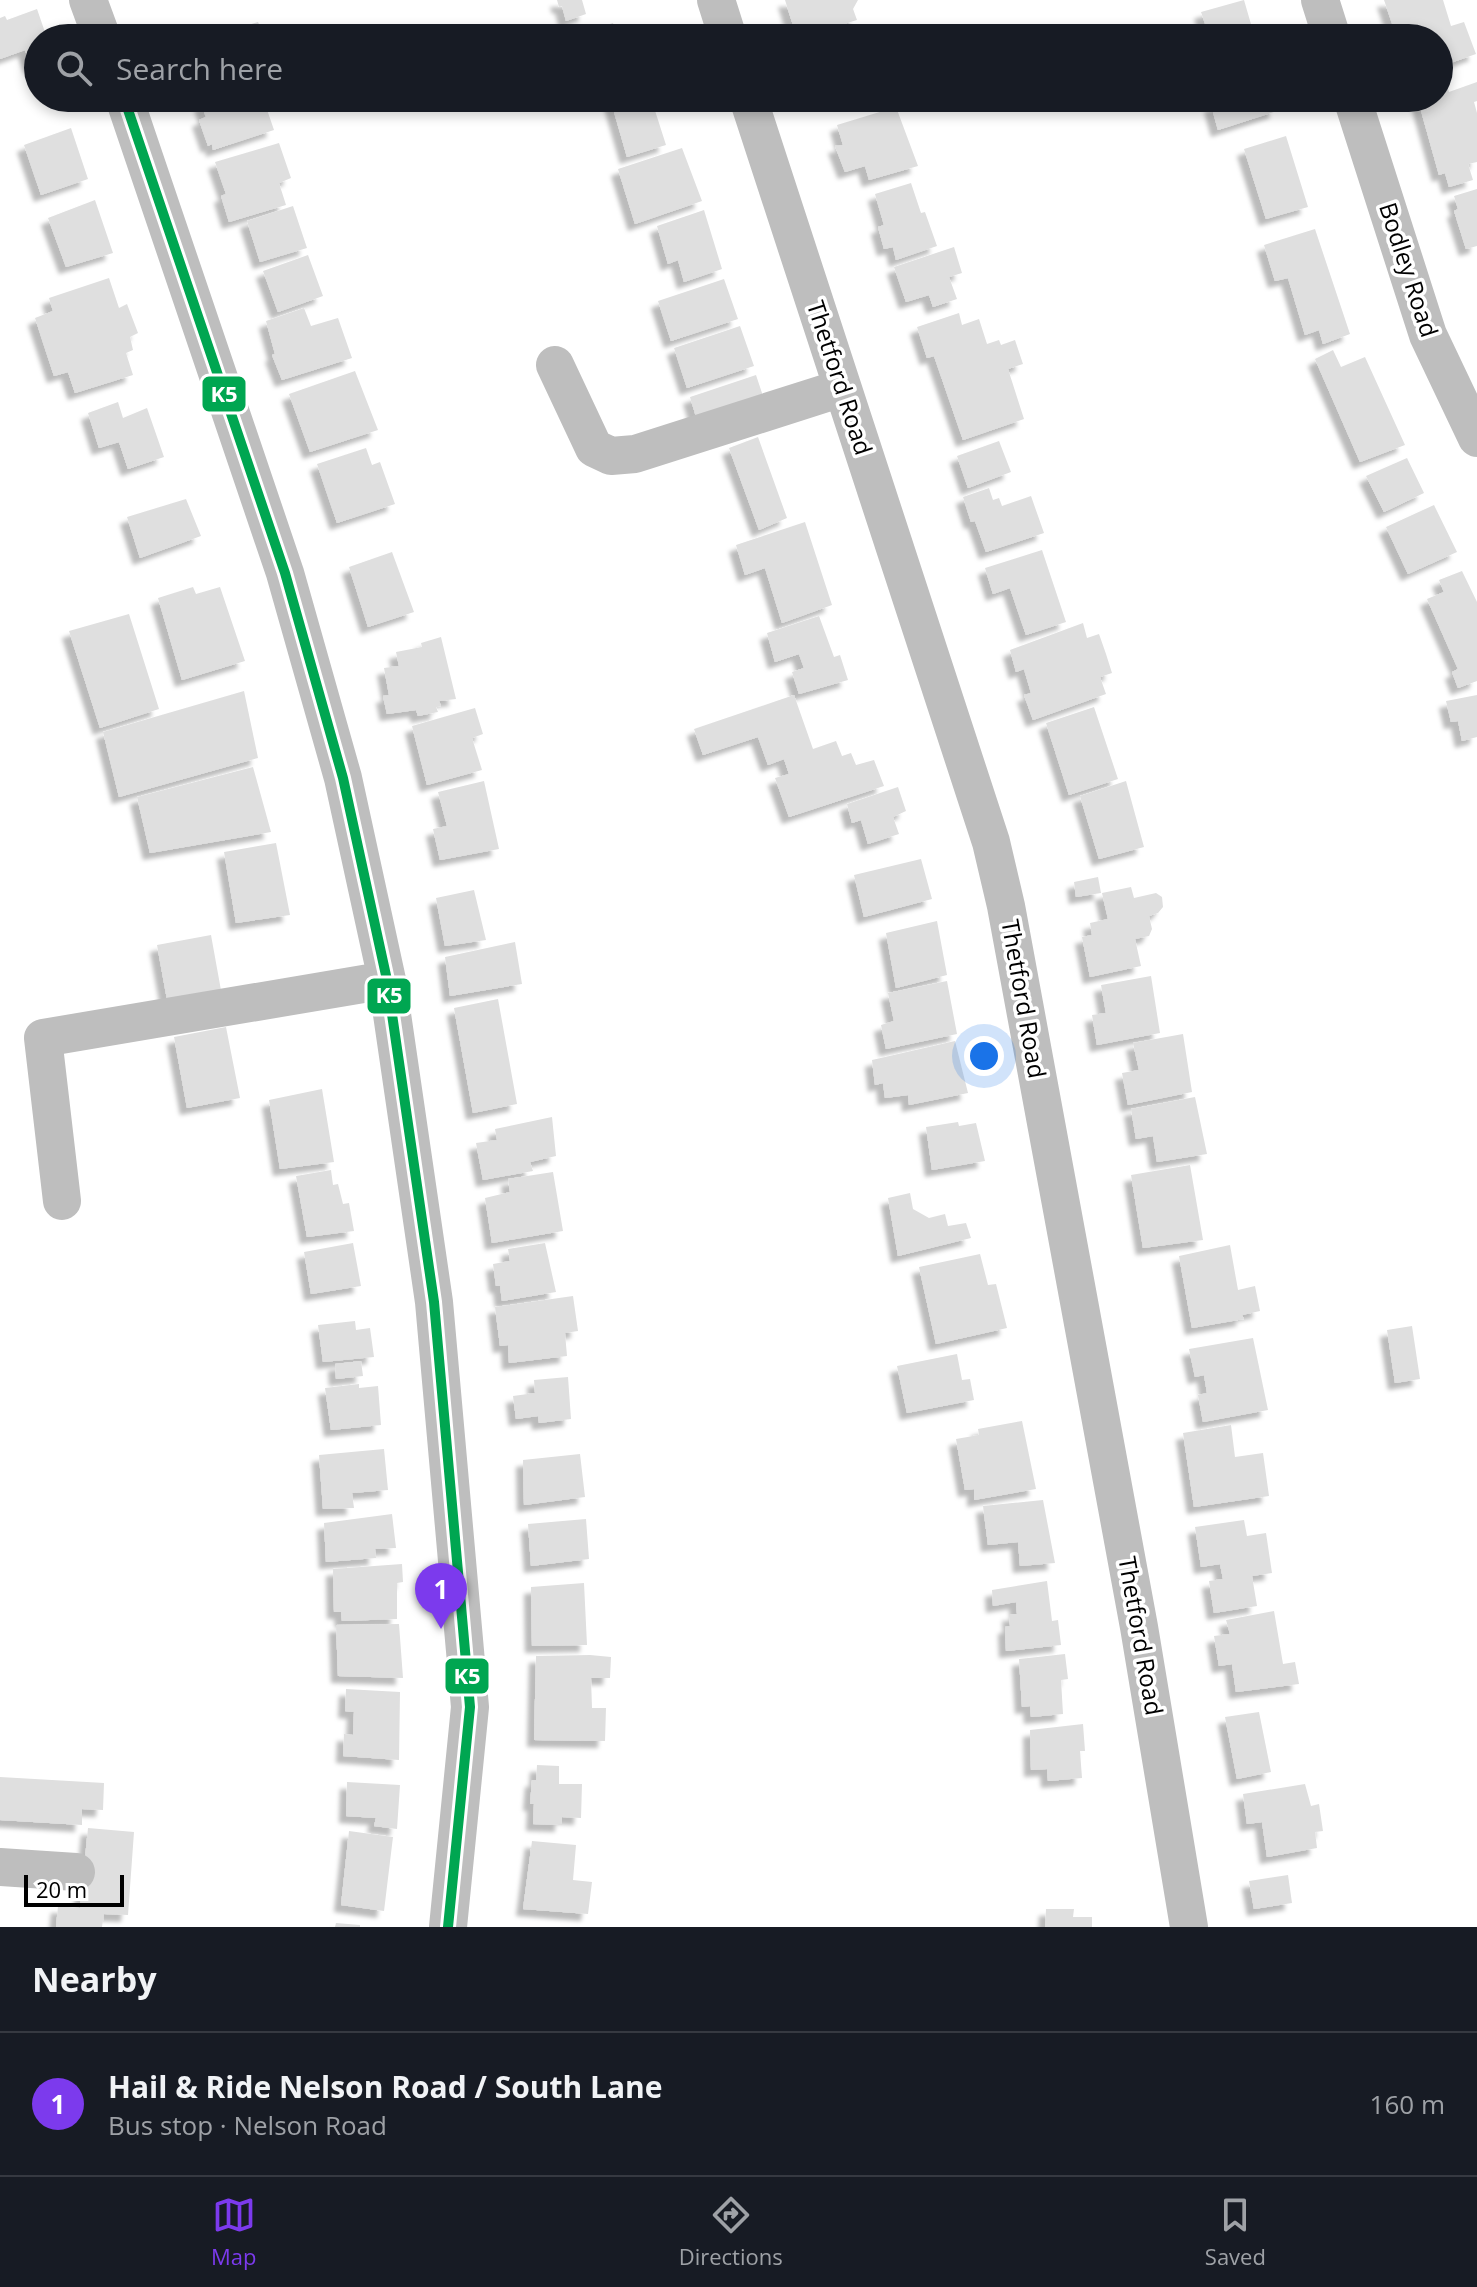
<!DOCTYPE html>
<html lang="en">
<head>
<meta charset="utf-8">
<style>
	:root { --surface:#171b24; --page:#242831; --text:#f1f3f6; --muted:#9ea1a6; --line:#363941; --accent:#7c3aed }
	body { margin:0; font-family:"Open Sans",sans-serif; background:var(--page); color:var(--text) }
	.scale { position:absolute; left:24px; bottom:20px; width:100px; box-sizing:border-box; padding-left:8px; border:4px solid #000; border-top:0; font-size:22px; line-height:28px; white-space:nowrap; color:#000; -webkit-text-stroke:6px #fff; paint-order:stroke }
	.you { position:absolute; left:984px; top:1056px; width:28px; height:28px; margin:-20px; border:6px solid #fff; border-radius:50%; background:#1a73e8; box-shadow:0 0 0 12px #1a73e833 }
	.badge { display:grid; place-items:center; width:52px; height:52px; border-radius:50%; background:var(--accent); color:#fff; font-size:26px; font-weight:700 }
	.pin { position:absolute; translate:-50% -66px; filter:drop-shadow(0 2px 4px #0008) }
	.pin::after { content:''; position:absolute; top:42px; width:28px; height:24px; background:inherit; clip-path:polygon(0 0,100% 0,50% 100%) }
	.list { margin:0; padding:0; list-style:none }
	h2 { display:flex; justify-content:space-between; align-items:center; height:104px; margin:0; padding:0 32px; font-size:34px }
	h2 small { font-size:26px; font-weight:400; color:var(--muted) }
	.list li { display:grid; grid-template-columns:52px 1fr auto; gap:24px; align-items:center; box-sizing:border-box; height:144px; padding:0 32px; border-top:2px solid var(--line) }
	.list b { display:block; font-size:30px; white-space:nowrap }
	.list p { margin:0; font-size:26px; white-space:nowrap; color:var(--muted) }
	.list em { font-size:26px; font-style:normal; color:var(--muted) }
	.icon { flex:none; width:44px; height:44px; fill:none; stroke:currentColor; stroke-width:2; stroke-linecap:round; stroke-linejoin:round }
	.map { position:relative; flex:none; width:1477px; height:1927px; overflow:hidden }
	.search { position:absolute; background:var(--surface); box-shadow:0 4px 12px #0003; left:24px; right:24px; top:24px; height:88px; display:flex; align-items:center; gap:20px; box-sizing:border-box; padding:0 28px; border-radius:44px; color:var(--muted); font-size:30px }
	.sheet { height:248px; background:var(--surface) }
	nav { display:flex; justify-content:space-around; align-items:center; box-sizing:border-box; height:112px; border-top:2px solid var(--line); background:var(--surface); font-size:22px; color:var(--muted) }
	nav a { display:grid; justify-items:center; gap:4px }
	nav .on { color:var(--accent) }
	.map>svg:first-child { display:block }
	.building { fill:#dfdfdf; filter:url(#shadow) }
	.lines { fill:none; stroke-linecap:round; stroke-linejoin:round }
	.minor { stroke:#bebebe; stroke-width:38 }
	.bus-1-casing { stroke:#fff; stroke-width:16 }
	.bus-1 { stroke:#00a651; stroke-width:10 }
	.labels { text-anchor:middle; stroke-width:7; stroke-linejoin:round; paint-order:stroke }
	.street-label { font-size:24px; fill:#000; stroke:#fff }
	.line-badge { stroke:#fff; stroke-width:3 }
	.badge-label { font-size:22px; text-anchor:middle; font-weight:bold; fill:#fff }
</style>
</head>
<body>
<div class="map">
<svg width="1477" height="1927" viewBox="0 0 1477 1927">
	<defs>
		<filter id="shadow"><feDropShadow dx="-7" dy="7" stdDeviation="2" flood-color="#0004"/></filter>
	</defs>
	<rect width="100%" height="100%" fill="#fff"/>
	<path class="building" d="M557 0H582L586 14 566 21 562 6 559 7Z
		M785 0H858L853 9 857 20 797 38Z
		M1244 0 1255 38H1210L1201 12Z
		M1384 0H1443L1451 26 1464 22 1476 54 1439 67V38H1397Z
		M37 9 47 38H38V65L31 67 25 50 0 59V18L5 16 7 20Z
		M258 22 265 38H210L209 37Z
		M613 23 618 38H569V37Z
		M893 24 897 38H834L868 25 870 32Z
		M1444 76 1449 92 1477 82V101L1474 102 1477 113V162L1468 164 1473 180 1449 187 1445 173 1439 175 1418 100 1439 98V77Z
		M218 98H263L274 130 213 150 212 144 208 146 199 120 206 117 201 104Z
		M610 98H651L666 145 627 157Z
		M1230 98H1273L1277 111 1218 130 1211 105 1231 100Z
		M896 107 918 166 869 180 865 166 845 172 835 146 843 145 837 125Z
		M71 128 88 179 41 195 24 145Z
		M1286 136 1308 207 1266 219 1244 149Z
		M279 143 291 178 279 183 286 205 229 222 221 196 226 194 215 162Z
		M682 148 702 201 635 224 618 169Z
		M911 183 921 213 925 212 937 246 896 260 893 247 884 249 878 227 884 225 875 194Z
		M1477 189V246L1466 249 1454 211 1458 209 1454 196Z
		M95 200 113 253 66 267 48 218Z
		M293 206 307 248 260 262 247 221Z
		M704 210 722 269 684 282 678 260 668 264 657 226Z
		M1315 229 1350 334 1323 344 1319 330 1305 335 1288 278 1275 281 1264 245Z
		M954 247 962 273 949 277 957 299 933 307 929 295 906 302 894 267Z
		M308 255 323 296 278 312 263 271Z
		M109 278 119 308 127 304 138 333 130 337 133 350 126 353 133 375 75 393 68 372 54 376 35 318 53 311 49 298Z
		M724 279 738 319 671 341 658 301Z
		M304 308 311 326 338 318 352 358 282 380 272 355 275 354 266 321Z
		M959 313 962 325 979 319 987 344 999 340 1001 345 1015 340 1023 364 1008 369 1024 419 963 440 934 356 927 358 917 327Z
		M740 326 754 366 687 388 674 348Z
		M1333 350 1341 367 1365 357 1405 445 1360 462 1315 359Z
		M355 371 378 430 310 452 289 394Z
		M756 375 767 408 700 430 690 397Z
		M118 402 123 418 147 408 164 457 128 469 119 442 99 448 88 413Z
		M758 437 787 518 759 530 729 448Z
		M999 441 1011 472 968 488 957 456Z
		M366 448 372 465 380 462 395 504 337 523 317 464Z
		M1407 458 1424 493 1384 512 1366 476Z
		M989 488 993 500 999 498 1002 506 1031 496 1044 533 986 552 975 521 971 522 963 497Z
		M186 499 201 536 140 558 127 517Z
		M1434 505 1457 552 1408 574 1386 527Z
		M805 522 832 605 782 623 765 568 745 575 736 545Z
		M1042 550 1066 622 1026 635 1010 588 993 594 985 568Z
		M392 552 414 612 368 627 349 567Z
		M1462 571 1477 602V681L1458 688 1452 672 1458 669 1427 599 1444 592 1439 580Z
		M193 587 196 594 220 587 245 661 182 680 158 598Z
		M129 614 159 709 100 728 69 631Z
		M819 616 834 657 840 655 848 680 799 694 792 672 804 668 799 654 775 662 767 633Z
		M1083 623 1087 638 1099 634 1106 654 1112 673 1100 677 1106 694 1033 720 1024 695 1031 693 1024 669 1016 672 1010 650Z
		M441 637 456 699 439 701 441 706 436 707 438 712 418 716 416 710 387 714 383 696 389 695 384 668 399 666 396 652 422 647 421 643Z
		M244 691 258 758 119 797 103 732Z
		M794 695 813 749 836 741 842 756 851 753 856 765 874 760 884 786 789 817 775 778 789 774 784 759 768 765 758 737 703 755 694 729Z
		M1477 695V737L1462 741 1458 721 1451 722 1446 701Z
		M1094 707 1118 779 1069 795 1046 723Z
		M475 708 483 734 472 738 482 770 427 785 412 726Z
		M253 767 271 832 150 853 137 797Z
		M484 781 499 849 440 860 433 829 447 826 438 792Z
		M1126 781 1144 847 1099 859 1080 796Z
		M898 787 906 811 893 817 899 834 868 844 861 820 852 823 847 804Z
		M276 843 290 915 236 923 224 852Z
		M921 859 932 899 864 917 854 875Z
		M1098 877 1101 893 1076 897 1074 882Z
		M1131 887 1134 898 1156 893 1162 897 1163 907 1158 913 1149 916 1152 929 1149 936 1135 939 1141 966 1090 977 1082 937 1092 935 1090 923 1108 919 1102 893Z
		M474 890 486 940 445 946 436 898Z
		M937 921 947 975 896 988 886 933Z
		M211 935 224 1007 170 1016 157 945Z
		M515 942 522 984 450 996 445 957Z
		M1151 976 1160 1033 1097 1045 1092 1015 1106 1013 1101 985Z
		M947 981 957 1034 886 1049 881 1025 894 1021 888 993Z
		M498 999 517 1104 473 1113 454 1008Z
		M226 1027 240 1098 187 1108 174 1037Z
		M1183 1034 1192 1092 1128 1105 1122 1073 1139 1070 1133 1043Z
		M955 1041 968 1093 909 1105 908 1095 885 1098 883 1083 875 1085 872 1060Z
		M322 1089 334 1162 280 1169 269 1100Z
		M1195 1097 1207 1154 1157 1162 1153 1136 1136 1139 1131 1109Z
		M552 1117 556 1156 530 1162 533 1171 483 1180 476 1143 497 1140 495 1129Z
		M958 1122 959 1126 976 1123 985 1161 932 1170 926 1127Z
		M1190 1165 1203 1240 1143 1248 1131 1175Z
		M331 1170 333 1185 338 1184 343 1204 349 1203 354 1231 307 1237 296 1176Z
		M553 1172 563 1231 492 1243 485 1198 510 1192 508 1179Z
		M910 1193 913 1209 929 1218 945 1214 948 1226 966 1223 971 1238 898 1256 888 1198Z
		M353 1243 361 1286 311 1294 304 1252Z
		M545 1243 556 1292 502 1301 500 1286H496L493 1264 510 1261 508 1249Z
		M1230 1245 1238 1290 1255 1286 1260 1311 1242 1315 1244 1319 1192 1328 1179 1256Z
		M980 1254 988 1285 996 1284 1007 1328 936 1344 919 1267Z
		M573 1296 578 1331 565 1333 567 1356 509 1363 508 1345 500 1346 495 1307Z
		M355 1321 356 1330 370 1328 374 1357 323 1362 318 1325Z
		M1412 1326 1420 1379 1395 1383 1387 1330Z
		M1253 1338 1268 1410 1203 1422 1198 1395 1207 1393 1204 1375 1195 1377 1189 1349Z
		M957 1354 962 1380 970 1379 974 1400 907 1413 897 1366Z
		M361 1361 363 1376 336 1379 335 1364Z
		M568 1377 571 1419 539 1423 538 1416 516 1419 513 1396 535 1393 534 1380Z
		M359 1384V1388L378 1386 381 1425 331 1430 325 1388Z
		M1022 1421 1036 1489 974 1500V1489L965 1490 956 1439 979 1435 978 1429Z
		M1231 1425 1235 1457 1263 1453 1269 1496 1194 1507 1183 1433Z
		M384 1449 388 1490 352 1493 354 1508 323 1509 319 1455Z
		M580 1454 585 1497 524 1505 523 1460Z
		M1043 1500 1055 1563 1020 1566 1018 1542 988 1545 983 1506Z
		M392 1514 396 1548 375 1549 376 1558 326 1562 324 1523Z
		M586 1519 589 1559 531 1566 528 1524Z
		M1244 1520 1247 1536 1266 1533 1272 1573 1252 1576 1257 1606 1214 1613 1209 1581 1223 1579 1220 1564 1201 1567 1195 1527Z
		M402 1564 403 1582 397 1583V1619L342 1621 341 1612H334L333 1569Z
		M1047 1581 1052 1621 1058 1620 1061 1645 1006 1651 1005 1627 1010 1626 1009 1614H1017L1016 1602 993 1606 992 1590Z
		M584 1583 587 1645 532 1646 531 1587Z
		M1274 1611 1283 1664 1295 1662 1299 1684 1236 1692 1232 1664 1219 1666 1214 1636 1230 1634 1226 1620Z
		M399 1624 403 1678 338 1676 336 1625Z
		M1065 1654 1068 1679 1061 1680 1063 1714 1031 1717 1030 1706 1022 1707 1019 1659Z
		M590 1655 611 1657 610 1678H591L592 1708H606L605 1741 534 1740 536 1656Z
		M346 1689 400 1692 399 1760 343 1756 344 1734 353 1735 354 1712 345 1711Z
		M1259 1712 1271 1772 1237 1779 1225 1717Z
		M1083 1724 1085 1751H1080L1082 1778 1048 1781 1047 1769 1031 1770 1030 1730Z
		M537 1765 559 1766V1784H582L581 1818 562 1817V1825L533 1824 534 1804H530L532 1780H536Z
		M0 1777 104 1783 103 1810 82 1809V1825L0 1820Z
		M347 1782 400 1785 397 1829 374 1826 376 1818 346 1816Z
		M1305 1784 1311 1806 1319 1804 1323 1831 1315 1832 1317 1848 1267 1857 1262 1822 1247 1824 1243 1794Z
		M88 1828 134 1832 128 1915 104 1914 102 1927H56L58 1906 80 1908Z
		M349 1831 393 1837 384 1911 341 1905Z
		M532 1841 576 1845 573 1880 592 1882 588 1914 523 1909Z
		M1288 1875 1292 1903 1254 1909 1249 1881Z
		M1046 1909H1074L1073 1917H1092V1927H1045Z
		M336 1923 360 1925V1927H335Z"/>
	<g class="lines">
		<path class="minor" d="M88 0 102 38
			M716 0 728 38
			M1320 0 1332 38
			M124 98 285 573 343 778 387 980 434 1302 470 1707 448 1927
			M748 98 991 842 1006 906 1139 1627 1189 1927
			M1352 98 1428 335 1477 438
			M555 365 594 448 611 456 635 454 842 388
			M62 1201 43 1038 387 980
			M0 1867 76 1872"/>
		<defs>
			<path id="bus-1" d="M124 98 285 573 343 778 387 980 434 1302 470 1707 448 1927"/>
		</defs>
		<use href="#bus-1" class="bus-1-casing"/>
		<use href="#bus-1" class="bus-1"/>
	</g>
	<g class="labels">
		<g class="street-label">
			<text transform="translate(1408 270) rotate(72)" y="8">Bodley Road</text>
			<text transform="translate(839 378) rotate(72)" y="8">Thetford Road</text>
			<text transform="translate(1023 999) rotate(80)" y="8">Thetford Road</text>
			<text transform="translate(1140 1636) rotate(80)" y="8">Thetford Road</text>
		</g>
	</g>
	<g class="line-badge">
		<rect x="201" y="375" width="46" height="38" rx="8" fill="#00a651"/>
		<rect x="366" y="977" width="46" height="38" rx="8" fill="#00a651"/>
		<rect x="444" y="1657" width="46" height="38" rx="8" fill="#00a651"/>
	</g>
	<g class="badge-label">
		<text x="224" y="402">K5</text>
		<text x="389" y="1003">K5</text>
		<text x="467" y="1684">K5</text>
	</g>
</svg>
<div class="scale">20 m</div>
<div class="you"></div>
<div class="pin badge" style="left:441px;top:1629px">1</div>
<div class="search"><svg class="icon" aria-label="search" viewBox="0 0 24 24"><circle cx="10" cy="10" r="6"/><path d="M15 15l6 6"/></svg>Search here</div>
</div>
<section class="sheet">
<h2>Nearby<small></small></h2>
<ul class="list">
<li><span class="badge">1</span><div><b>Hail &amp; Ride Nelson Road / South Lane</b><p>Bus stop · Nelson Road</p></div><em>160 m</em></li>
</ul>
</section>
<nav>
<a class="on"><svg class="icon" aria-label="map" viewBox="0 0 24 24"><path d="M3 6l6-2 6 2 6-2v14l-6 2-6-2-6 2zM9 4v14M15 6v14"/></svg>Map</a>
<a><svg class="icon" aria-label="directions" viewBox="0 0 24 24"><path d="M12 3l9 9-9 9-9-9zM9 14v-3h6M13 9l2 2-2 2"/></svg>Directions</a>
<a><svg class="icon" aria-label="saved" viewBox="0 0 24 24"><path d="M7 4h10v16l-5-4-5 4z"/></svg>Saved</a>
</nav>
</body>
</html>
